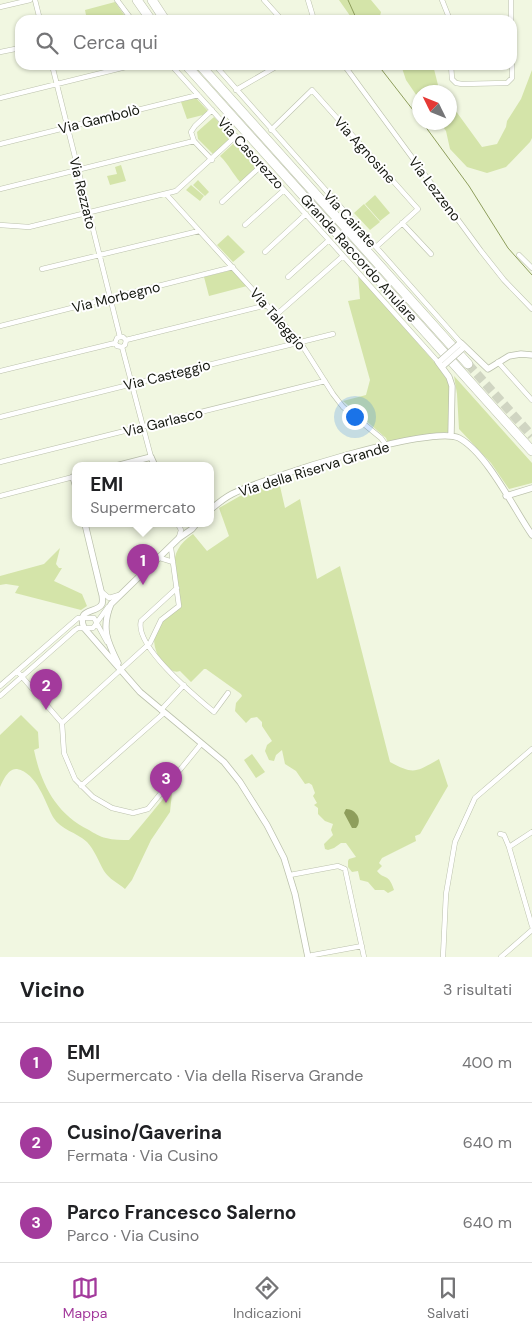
<!DOCTYPE html>
<html lang="it">
<head>
<meta charset="utf-8">
<style>
	:root { --surface:#fff; --page:#f6f6f6; --text:#202124; --muted:#757577; --line:#e0e0e0; --accent:#a33a9c }
	body { margin:0; font-family:"DM Sans",sans-serif; background:var(--page); color:var(--text) }
	.compass { position:absolute; left:412px; top:85px; width:45px; height:45px; border-radius:50%; background:var(--surface); box-shadow:0 1px 4px #0004; rotate:313deg }
	.you { position:absolute; left:354px; top:416px; width:18px; height:18px; margin:-12px; border:4px solid #fff; border-radius:50%; background:#1a73e8; box-shadow:0 0 0 8px #1a73e833 }
	.badge { display:grid; place-items:center; width:32px; height:32px; border-radius:50%; background:var(--accent); color:#fff; font-size:16px; font-weight:700 }
	.pin { position:absolute; translate:-50% -41px; filter:drop-shadow(0 1px 2px #0008) }
	.pin::after { content:''; position:absolute; top:26px; width:18px; height:15px; background:inherit; clip-path:polygon(0 0,100% 0,50% 100%) }
	.popup { position:absolute; left:72px; top:462px; width:142px; height:65px; box-sizing:border-box; display:grid; place-content:center; border-radius:10px; background:var(--surface); filter:drop-shadow(0 1px 4px #0005); font-size:16px; white-space:nowrap; color:var(--muted) }
	.popup b { font-size:19px; color:var(--text) }
	.popup::after { content:''; position:absolute; left:50%; top:100%; margin-left:-10px; border:10px solid transparent; border-top-color:var(--surface) }
	.list { margin:0; padding:0; list-style:none }
	h2 { display:flex; justify-content:space-between; align-items:center; height:65px; margin:0; padding:0 20px; font-size:21px }
	h2 small { font-size:16px; font-weight:400; color:var(--muted) }
	.list li { display:grid; grid-template-columns:32px 1fr auto; gap:15px; align-items:center; box-sizing:border-box; height:80px; padding:0 20px; border-top:1px solid var(--line) }
	.list b { display:block; font-size:19px; white-space:nowrap }
	.list p { margin:0; font-size:16px; white-space:nowrap; color:var(--muted) }
	.list em { font-size:16px; font-style:normal; color:var(--muted) }
	.icon { flex:none; width:28px; height:28px; fill:none; stroke:currentColor; stroke-width:2; stroke-linecap:round; stroke-linejoin:round }
	.map { position:relative; flex:none; width:532px; height:957px; overflow:hidden }
	.search { position:absolute; background:var(--surface); box-shadow:0 1px 4px #0004; left:15px; right:15px; top:15px; height:55px; display:flex; align-items:center; gap:12px; box-sizing:border-box; padding:0 18px; border-radius:15px; color:var(--muted); font-size:19px }
	.sheet { height:305px; background:var(--surface) }
	nav { display:flex; justify-content:space-around; align-items:center; box-sizing:border-box; height:70px; border-top:1px solid var(--line); background:var(--surface); font-size:14px; color:var(--muted) }
	nav a { display:grid; justify-items:center; gap:2px }
	nav .on { color:var(--accent) }
	.map>svg:first-child { display:block }
	.green { fill:#d4e4a9 }
	.water { fill:#8e9e5c }
	.lines { fill:none; stroke-linecap:round; stroke-linejoin:round }
	.stream { stroke:#8e9e5c; stroke-width:1 }
	.motorway-tunnel { stroke:#d0d5c2; stroke-width:9; stroke-dasharray:9 4.5; stroke-linecap:butt }
	.minor-casing { stroke:#bbc1ac; stroke-width:5.5 }
	.tertiary-casing { stroke:#bbc1ac; stroke-width:7 }
	.motorway-casing { stroke:#bbc1ac; stroke-width:10 }
	.minor { stroke:#fff; stroke-width:4.5 }
	.tertiary { stroke:#fff; stroke-width:5.5 }
	.motorway { stroke:#fff; stroke-width:9 }
	.tertiary-bridge-casing { stroke:#bbc1ac; stroke-width:7; stroke-linecap:butt }
	.tertiary-bridge { stroke:#fff; stroke-width:5.5 }
	.labels { text-anchor:middle; stroke-width:4; stroke-linejoin:round; paint-order:stroke }
	.street-label { font-size:14px; fill:#14170f; stroke:#fff }
</style>
</head>
<body>
<div class="map">
<svg width="532" height="957" viewBox="0 0 532 957">
	<rect width="100%" height="100%" fill="#f1f7e1"/>
	<path class="green" d="M339 0H371L381 12 379 20H353Z
		M115 2 127 19 87 20 85 10Z
		M401 65H433L439 89 442 92H420L419 99 406 80Z
		M532 70V138L530 142 506 167 487 173 467 167 450 149 446 131 440 123 450 122V103L482 147 497 144 506 127 507 121 521 99Z
		M196 98 208 111 203 115 187 119 181 102Z
		M214 117 232 137 213 154 198 139 197 132Z
		M233 144H238L259 165 240 182C233 174 229 165 220 156Z
		M121 165 126 181 110 185 107 176 117 174 115 167Z
		M198 180 209 192 205 196 193 185Z
		M191 185 204 196 200 201 186 190Z
		M375 195 390 213 380 221 365 204Z
		M364 204 380 222 370 230 354 213Z
		M228 235 245 252 233 262 217 245Z
		M232 270 247 286 209 296 204 277Z
		M358 275 436 364 448 381 450 392V432L436 433 388 443 386 438 343 401 366 395 370 380 348 301 360 299Z
		M454 376 532 463V483L509 489 491 463 459 429 457 394Z
		M279 482 285 508 300 499 317 579 340 566 390 762C414 775 416 772 439 759L448 786 420 834 415 836 416 841 382 858 379 863 382 866 377 871C384 880 389 873 394 890L388 893 384 890H375L368 882 360 880 358 871 352 872 348 867V861L349 859 356 857 346 843H341L334 848 328 850 325 849 324 844 333 835 331 830 333 824 325 821 318 814V808L314 805 317 803 313 796 315 793 312 785 309 783 305 784 296 771 285 764 282 750 276 755 274 761 269 760 265 751 267 745 272 741 262 726V722L257 717 251 718 246 723 235 711 236 703 242 696 241 694 206 669H204L191 682 180 671C174 673 171 670 166 666 145 646 153 614 181 606V604C177 574 163 555 193 534L207 551 229 536 219 508 240 496Z
		M60 548 56 564 59 568H62L54 581 82 594 87 606 81 610 15 593 19 586 6 584 0 585V576L44 564Z
		M21 715 38 732 39 748 34 750C41 784 56 814 89 830 94 833 100 837 106 838 113 840 122 840 129 840 143 823 157 807 170 790L172 793 170 812 151 840 132 880 125 889C118 883 109 879 104 871 99 862 94 849 87 842 76 832 61 830 53 817 45 802 37 773 17 769 8 768 3 781 0 787V735Z
		M252 754 265 772 256 778 244 760Z"/>
	<path class="water" d="M346 809C356 809 363 820 356 828H352L344 813Z"/>
	<g class="lines">
		<path class="stream" d="M348 0 357 20
			M378 65 420 119
			M422 122 469 186 508 248 532 275"/>
		<path class="motorway-tunnel" d="M468 364 532 436"/>
		<defs>
			<path id="minor" d="M35 0 40 20
				M117 0 132 20
				M264 0 282 20
				M308 0 314 20
				M442 0 450 20
				M511 0V20
				M0 7 30 0
				M0 52 20 48
				M52 65 120 337H123L126 340 125 345 122 347
				M171 65 329 240 438 362
				M215 65 461 343
				M344 65 481 251 504 280 532 309
				M451 65 452 79 456 83 462 84 507 83 512 78V65
				M236 90 279 65
				M0 98 134 65
				M271 130 312 90 418 209 376 247
				M0 144 198 95
				M212 160 194 141 191 132 195 126 212 110
				M0 189 194 141
				M166 194 300 342 333 394 343 407 381 438 386 445
				M222 202 262 165
				M402 223 431 254
				M0 225 29 227 176 191 236 136
				M245 225 284 190
				M265 252 306 214
				M519 255 532 268
				M42 269 199 231
				M288 277 329 240
				M276 315 343 256
				M0 326 233 267
				M120 337 117 338 115 343 117 346 122 347 151 457
				M126 340 267 305
				M498 362 532 400
				M0 371 115 343
				M0 417 333 334
				M0 462 325 381
				M0 496 73 477
				M178 524 181 530 179 537
				M160 558 173 562
				M177 588 141 621C134 646 196 697 214 712L228 693
				M102 592 109 598 119 595
				M17 671 62 723 64 753 75 779 93 797 112 808 133 813 148 809 201 744
				M0 686 78 618H94L107 642
				M0 696 75 630 78 628H93L108 607
				M161 710 184 685
				M62 723 150 643 161 620 179 606 171 548
				M81 786 164 713
				M532 832 509 847 532 926
				M500 834 504 835 509 847
				M290 875 338 866 345 869 364 957
				M308 956 362 946
				M443 957 446 894 455 842 475 798 532 749
				M501 957 532 930"/>
			<path id="tertiary" d="M458 345 461 343 488 369 509 356 521 354 532 355
				M440 361 438 362 449 377 452 386 451 435
				M116 466 151 457 155 466
				M76 477H73L76 487
				M506 496 532 488
				M210 510C217 504 224 498 232 494 264 478 432 424 459 438 487 453 514 509 532 535
				M85 524 101 591C102 594 103 600 102 604 97 614 76 607 84 628L140 692 224 762 240 782 267 825 284 858 295 894 308 957
				M118 663C107 641 101 628 111 604L179 538 192 529 196 524"/>
			<path id="motorway" d="M137 0 151 20
				M152 0 165 20
				M186 65 532 451
				M200 65 468 364"/>
		</defs>
		<use href="#minor" class="minor-casing"/>
		<use href="#tertiary" class="tertiary-casing"/>
		<use href="#motorway" class="motorway-casing"/>
		<use href="#minor" class="minor"/>
		<use href="#tertiary" class="tertiary"/>
		<use href="#motorway" class="motorway"/>
		<defs>
			<path id="tertiary-bridge" d="M440 361 458 345
				M444 365 462 349"/>
		</defs>
		<use href="#tertiary-bridge" class="tertiary-bridge-casing"/>
		<use href="#tertiary-bridge" class="tertiary-bridge"/>
	</g>
	<g class="labels">
		<g class="street-label">
			<text transform="translate(99 119) rotate(-14)" y="5">Via Gambolò</text>
			<text transform="translate(365 150) rotate(48)" y="5">Via Agnosine</text>
			<text transform="translate(251 153) rotate(48)" y="5">Via Casorezzo</text>
			<text transform="translate(435 189) rotate(53)" y="5">Via Lezzeno</text>
			<text transform="translate(83 193) rotate(76)" y="5">Via Rezzato</text>
			<text transform="translate(350 219) rotate(48)" y="5">Via Cairate</text>
			<text transform="translate(359 258) rotate(48)" y="5">Grande Raccordo Anulare</text>
			<text transform="translate(116 297) rotate(-14)" y="5">Via Morbegno</text>
			<text transform="translate(278 319) rotate(49)" y="5">Via Taleggio</text>
			<text transform="translate(167 375) rotate(-14)" y="5">Via Casteggio</text>
			<text transform="translate(163 422) rotate(-14)" y="5">Via Garlasco</text>
			<text transform="translate(314 469) rotate(-17)" y="5">Via della Riserva Grande</text>
		</g>
	</g>
</svg>
<svg class="compass" viewBox="-18 -18 36 36"><path d="M0-13l5 13h-10z" fill="#e53935"/><path d="M0 13l5-13h-10z" fill="#757577"/></svg>
<div class="you"></div>
<div class="pin badge" style="left:143px;top:585px">1</div>
<div class="popup"><b>EMI</b>Supermercato</div>
<div class="pin badge" style="left:46px;top:710px">2</div>
<div class="pin badge" style="left:166px;top:803px">3</div>
<div class="search"><svg class="icon" aria-label="search" viewBox="0 0 24 24"><circle cx="10" cy="10" r="6"/><path d="M15 15l6 6"/></svg>Cerca qui</div>
</div>
<section class="sheet">
<h2>Vicino<small>3 risultati</small></h2>
<ul class="list">
<li><span class="badge">1</span><div><b>EMI</b><p>Supermercato · Via della Riserva Grande</p></div><em>400 m</em></li>
<li><span class="badge">2</span><div><b>Cusino/Gaverina</b><p>Fermata · Via Cusino</p></div><em>640 m</em></li>
<li><span class="badge">3</span><div><b>Parco Francesco Salerno</b><p>Parco · Via Cusino</p></div><em>640 m</em></li>
</ul>
</section>
<nav>
<a class="on"><svg class="icon" aria-label="map" viewBox="0 0 24 24"><path d="M3 6l6-2 6 2 6-2v14l-6 2-6-2-6 2zM9 4v14M15 6v14"/></svg>Mappa</a>
<a><svg class="icon" aria-label="directions" viewBox="0 0 24 24"><path d="M12 3l9 9-9 9-9-9zM9 14v-3h6M13 9l2 2-2 2"/></svg>Indicazioni</a>
<a><svg class="icon" aria-label="saved" viewBox="0 0 24 24"><path d="M7 4h10v16l-5-4-5 4z"/></svg>Salvati</a>
</nav>
</body>
</html>
